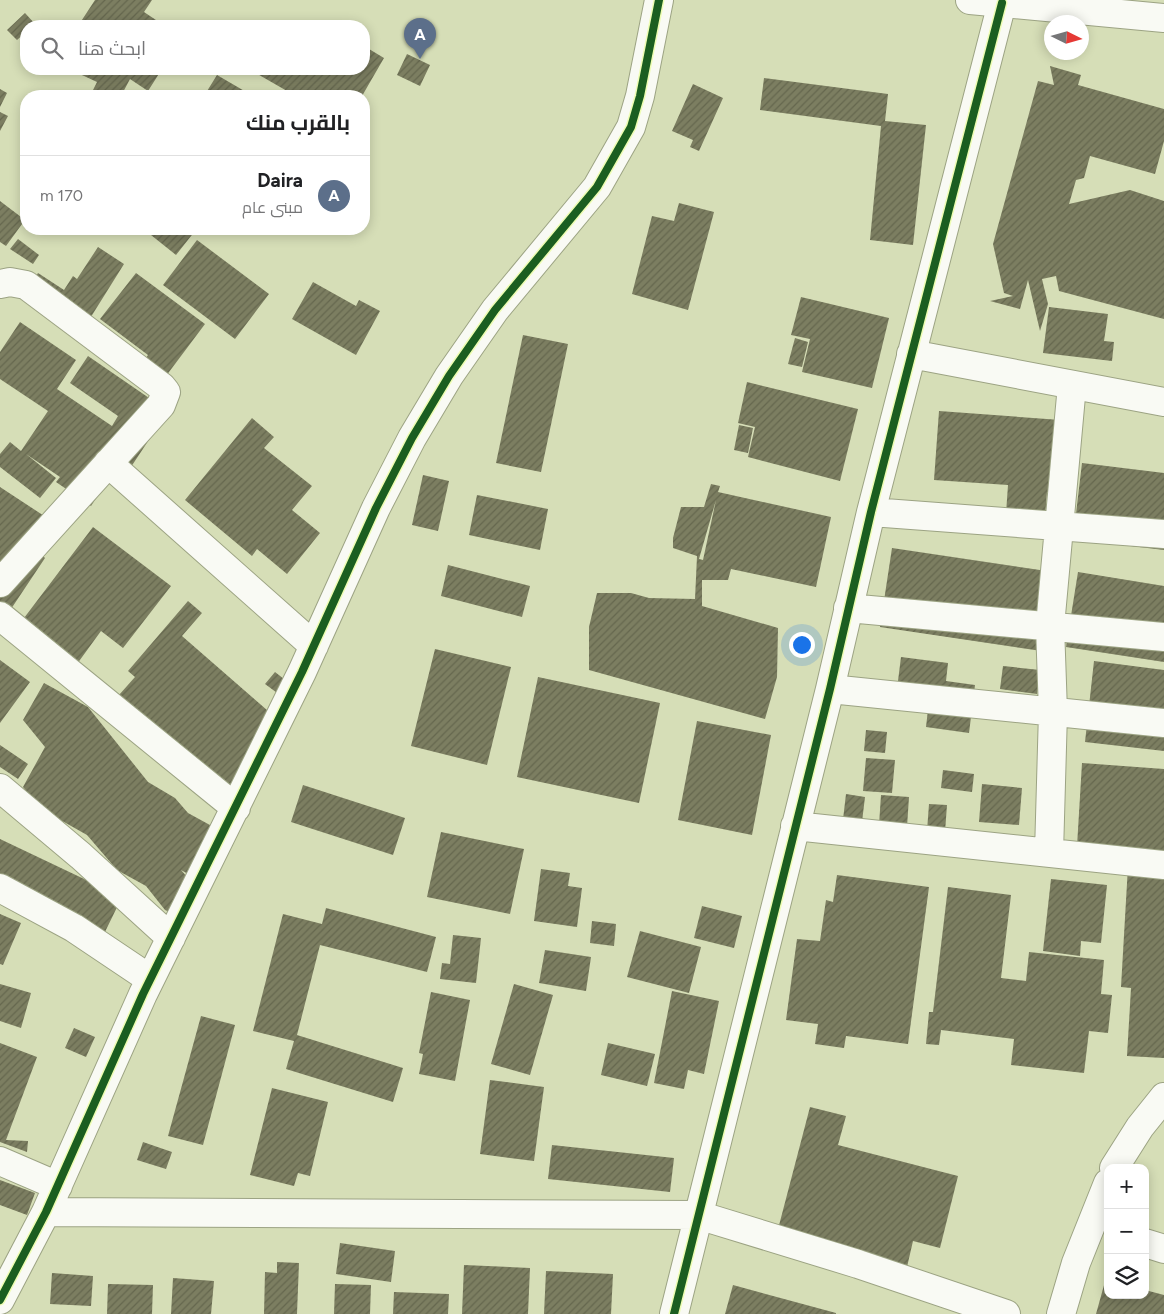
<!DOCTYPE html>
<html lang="ar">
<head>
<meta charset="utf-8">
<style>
	:root { --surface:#fff; --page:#f2f2f2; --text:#202124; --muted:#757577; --line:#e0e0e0; --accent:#b45309 }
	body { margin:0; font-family:Figtree,Cairo,sans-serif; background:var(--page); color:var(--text); direction:rtl }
	.controls { position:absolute; right:15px; bottom:15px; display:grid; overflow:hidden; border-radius:10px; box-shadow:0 2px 12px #0003 }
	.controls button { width:45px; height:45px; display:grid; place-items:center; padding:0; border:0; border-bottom:1px solid var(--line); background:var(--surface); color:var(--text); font:25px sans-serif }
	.compass { position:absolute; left:1044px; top:15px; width:45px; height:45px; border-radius:50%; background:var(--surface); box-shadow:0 2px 12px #0003; rotate:95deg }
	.you { position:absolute; left:801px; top:644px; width:18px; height:18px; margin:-12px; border:4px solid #fff; border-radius:50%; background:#1a73e8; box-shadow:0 0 0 8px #1a73e833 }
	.badge { display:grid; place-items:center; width:32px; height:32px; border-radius:50%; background:var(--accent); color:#fff; font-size:16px; font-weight:700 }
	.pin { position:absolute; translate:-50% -41px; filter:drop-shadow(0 1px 2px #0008) }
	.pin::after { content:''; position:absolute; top:26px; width:18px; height:15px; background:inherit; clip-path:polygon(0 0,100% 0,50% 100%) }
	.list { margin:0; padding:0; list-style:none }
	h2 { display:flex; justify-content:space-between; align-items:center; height:65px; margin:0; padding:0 20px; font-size:21px }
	h2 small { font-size:16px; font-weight:400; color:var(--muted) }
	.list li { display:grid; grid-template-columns:32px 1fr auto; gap:15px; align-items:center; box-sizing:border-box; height:80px; padding:0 20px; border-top:1px solid var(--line) }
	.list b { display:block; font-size:19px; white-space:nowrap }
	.list p { margin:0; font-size:16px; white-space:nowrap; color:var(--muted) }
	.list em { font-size:16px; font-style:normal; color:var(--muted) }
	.icon { flex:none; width:28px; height:28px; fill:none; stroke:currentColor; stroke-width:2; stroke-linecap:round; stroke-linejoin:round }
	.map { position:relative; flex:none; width:1164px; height:1314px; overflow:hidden; direction:ltr }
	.search { position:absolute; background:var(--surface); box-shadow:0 2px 12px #0003; left:20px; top:20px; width:350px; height:55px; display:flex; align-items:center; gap:12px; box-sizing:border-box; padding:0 18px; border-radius:20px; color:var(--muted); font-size:19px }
	.panel { position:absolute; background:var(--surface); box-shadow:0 2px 12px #0003; left:20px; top:90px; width:350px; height:145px; border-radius:20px; direction:rtl }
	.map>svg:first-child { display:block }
	.building { fill:url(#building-hatch); fill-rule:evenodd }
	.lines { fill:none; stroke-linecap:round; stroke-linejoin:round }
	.minor-casing { stroke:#9ca383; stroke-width:30 }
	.major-casing { stroke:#9ca383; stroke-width:30 }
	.minor { stroke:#f9faf4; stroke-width:28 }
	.major { stroke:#f9faf4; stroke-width:28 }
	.cycleway-casing { stroke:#eefdb3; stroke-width:11 }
	.cycleway { stroke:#1b5e20; stroke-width:8 }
</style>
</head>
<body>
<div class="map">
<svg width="1164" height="1314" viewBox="0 0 1164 1314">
	<defs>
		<pattern id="building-hatch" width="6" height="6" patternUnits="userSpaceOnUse" patternTransform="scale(1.25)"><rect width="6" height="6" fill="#7c7e61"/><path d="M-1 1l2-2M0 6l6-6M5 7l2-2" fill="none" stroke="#65674e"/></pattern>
	</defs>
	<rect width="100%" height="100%" fill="#d6deb7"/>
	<path class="building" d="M95 0H152L144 12 165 26H78Z
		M25 13 35 24 26 26V32L17 40 7 30Z
		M364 46 384 58 362 96H284L287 91 249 69H364Z
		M407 54 430 65 420 86 397 75Z
		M1050 66 1081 75 1078 85 1164 109V141L1155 174 1090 156 1084 178 1076 180 1069 204 1130 190 1164 201V319L1059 291 1056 276 1042 279 1048 304 1040 331 1028 280 1020 309 990 301 1013 296 1004 293 993 244 1038 81 1054 85Z
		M69 69H110L123 75 114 69H162L148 91 130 79 121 96H101L92 92 97 82Z
		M217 75 253 96H204Z
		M764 78 888 94 885 121 926 125 913 245 870 240 881 126 760 110Z
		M693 84 723 98 699 151 690 147 693 140 672 131Z
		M0 89 7 93 0 107Z
		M0 112 8 116 0 131Z
		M0 201 25 220 6 246 0 242Z
		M679 203 714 212 688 310 632 294 652 216 674 221Z
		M155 229H192L195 231 176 255 151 235Z
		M18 239 39 255 33 264 10 249Z
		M197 240 269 294 235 339 163 285Z
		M98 247 124 264 89 320 32 283 38 273 64 290 73 276 77 279Z
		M136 273 205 324 166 376 144 361 148 355 100 319Z
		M313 282 356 306 359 300 380 311 356 355 292 319Z
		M801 297 889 318 872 388 802 372 810 339 791 335Z
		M1049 307 1108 314 1104 341 1114 342 1112 361 1043 353Z
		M20 322 76 360 57 389 112 426 118 416 70 383 88 356 168 411 125 476 115 469 91 506 56 482 60 477 26 454 56 478 40 498 0 467V454L10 442 21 451 48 411 0 379V352Z
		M523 335 568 344 541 472 496 463Z
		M795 338 808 342 802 367 788 364Z
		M747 382 858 409 840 481 748 457 755 427 738 423Z
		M939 411 1074 421 1069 494 1047 492 1044 530 1005 528 1008 485 934 480Z
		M252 418 274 437 264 448 312 486 292 510 320 533 287 574 257 549 252 556 185 500Z
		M739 425 753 428 748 453 734 450Z
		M1082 463 1164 473V550L1073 539Z
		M423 475 449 481 438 531 412 525Z
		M711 484 720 486 718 492 831 517 816 587 731 569 728 580H702V606L778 628 777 677 765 719 589 670V627L597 593H631L649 598 695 599 697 556 673 548V538L681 507H704ZM716 500 703 560 699 559Z
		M0 487 61 527 43 556 45 558 11 609 0 601Z
		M477 495 548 509 540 550 469 535Z
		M93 527 171 586 123 648 101 631 77 664 21 622Z
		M892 548 1067 574 1055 653 880 627Z
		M448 565 530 586 522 617 441 596Z
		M1078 572 1164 586V662L1066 647Z
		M188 601 202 613 182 636 283 724 228 788 119 695 135 677 128 671Z
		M435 649 511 667 487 765 411 746Z
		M901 657 948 663 946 681 975 685 969 733 926 727 929 701 896 697Z
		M0 660 30 682 0 723Z
		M1094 661 1164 670V751L1085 742Z
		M1003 666 1040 670 1037 694 1000 689Z
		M275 672 293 686 284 698 265 684Z
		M538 677 660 703 639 803 517 777Z
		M44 683 88 707 148 782 175 798 188 813 219 830 204 883 181 870 196 887 176 915 165 910 146 886 117 870 87 835 41 809 23 787 45 747 23 720Z
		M697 721 771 735 752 835 678 820Z
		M866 730 887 732 885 753 864 751Z
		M0 745 28 764 18 779 0 767Z
		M866 758 895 760 892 793 863 791Z
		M1082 763 1164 769V1058L1127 1056 1131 988 1121 987 1128 866 1076 863Z
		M943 770 974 774 972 792 941 788Z
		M982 784 1022 788 1019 825 979 822Z
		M303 785 405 818 393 855 291 822Z
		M846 794 865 797 861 830 842 828Z
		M881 795 909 797 907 827 879 825Z
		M929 804 947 805 945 832 927 831Z
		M441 832 524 849 510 914 427 897Z
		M0 839 122 897 103 936 0 887Z
		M541 869 570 873 568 886 582 888 577 927 534 921Z
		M837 875 929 887 908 1044 846 1036 844 1048 815 1044 818 1024 786 1020 797 939 820 941 826 900 833 902Z
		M1051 879 1107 885 1101 943 1081 941 1080 956 1043 951Z
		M948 887 1011 895 1001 978 1026 981 1029 952 1104 960 1101 994 1112 995 1108 1033 1089 1031 1084 1073 1011 1065 1014 1039 941 1030 939 1045 926 1044 929 1012H933Z
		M702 906 742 916 734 948 694 938Z
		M326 908 436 937 427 972 320 945 297 1035 403 1068 393 1102 286 1069 294 1041 253 1031 283 914 322 924Z
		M0 914 21 923 3 965 0 964Z
		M592 921 616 924 614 946 590 943Z
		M640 931 701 947 689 993 627 977Z
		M453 935 481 938 476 983 440 979 442 963 450 964Z
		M545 950 591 957 586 991 539 983Z
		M0 984 31 993 21 1028 0 1021Z
		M514 984 553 995 530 1075 491 1064Z
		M672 991 719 1001 704 1074 688 1070 684 1089 654 1083Z
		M431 992 470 1000 455 1081 419 1074 423 1054 419 1053Z
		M201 1016 235 1025 203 1145 168 1136Z
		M74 1028 95 1037 86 1057 65 1048Z
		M0 1043 37 1057 6 1140 28 1141 27 1152 0 1142Z
		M608 1043 655 1054 647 1086 601 1075Z
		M490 1080 544 1087 534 1161 480 1154Z
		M272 1088 328 1102 310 1176 298 1173 294 1186 250 1175Z
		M810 1107 846 1116 838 1145 958 1176 940 1248 913 1241 907 1267 777 1233Z
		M143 1142 172 1152 166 1169 137 1160Z
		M552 1145 674 1158 670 1192 548 1179Z
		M0 1180 35 1193 27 1215 0 1205Z
		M340 1243 395 1251 391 1282 336 1274Z
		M277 1262 299 1263 297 1314H264L265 1272 277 1273Z
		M464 1265 530 1268 528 1314H462Z
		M546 1271 613 1274 611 1314H544Z
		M52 1273 93 1276 91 1306 50 1304Z
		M173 1278 214 1281 211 1314H171Z
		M1106 1278 1108 1295H1145V1290L1164 1295V1314H1096Z
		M108 1284 153 1285 152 1314H107Z
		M335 1284 371 1285 370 1314H334Z
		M733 1285 836 1313V1314H725Z
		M394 1292 449 1294 448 1314H393Z"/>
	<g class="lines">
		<defs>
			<path id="minor" d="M0 284 10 282 26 285 162 387 166 392 161 405 0 583
				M911 354 1164 402
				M108 463 314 646
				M871 512 1164 534
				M848 608 1164 637
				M0 616 236 808
				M830 689 1164 723
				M0 788 81 856 171 938
				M795 826 1164 865
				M1049 853 1053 712 1050 626 1072 385
				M0 888 74 928 150 979
				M0 1161 58 1186
				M1114 1168 1140 1127 1164 1097
				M46 1212 698 1215 858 1264 1006 1314
				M1145 1243 1164 1249
				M0 1300 46 1212 143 994 302 672 376 508 412 438 449 376 495 310 597 187 631 127 640 96 659 0
				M674 1314 830 689 871 512 1002 3
				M1061 1314 1076 1263 1108 1183"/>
			<path id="major" d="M970 0 1164 18"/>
		</defs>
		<use href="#minor" class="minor-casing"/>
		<use href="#major" class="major-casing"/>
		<use href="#minor" class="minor"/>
		<use href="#major" class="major"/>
		<defs>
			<path id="cycleway" d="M0 1300 46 1212 143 994 302 672 376 508 412 438 449 376 495 310 597 187 631 127 640 96 659 0
				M674 1314 830 689 871 512 1002 3"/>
		</defs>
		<use href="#cycleway" class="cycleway-casing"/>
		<use href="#cycleway" class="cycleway"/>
	</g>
</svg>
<div class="controls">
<button>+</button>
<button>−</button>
<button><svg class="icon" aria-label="layers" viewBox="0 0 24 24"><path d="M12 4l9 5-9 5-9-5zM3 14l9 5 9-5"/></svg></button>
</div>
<svg class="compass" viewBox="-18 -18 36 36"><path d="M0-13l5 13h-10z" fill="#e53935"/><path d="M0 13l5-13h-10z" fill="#757577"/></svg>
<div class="you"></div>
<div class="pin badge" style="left:420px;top:59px;background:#5c6f8a">A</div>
<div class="search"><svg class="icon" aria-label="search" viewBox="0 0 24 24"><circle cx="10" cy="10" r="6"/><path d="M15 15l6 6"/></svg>ابحث هنا</div>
<section class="panel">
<h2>بالقرب منك<small></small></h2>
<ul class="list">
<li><span class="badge" style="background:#5c6f8a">A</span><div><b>Daira</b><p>مبنى عام</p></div><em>170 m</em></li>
</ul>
</section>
</div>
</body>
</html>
